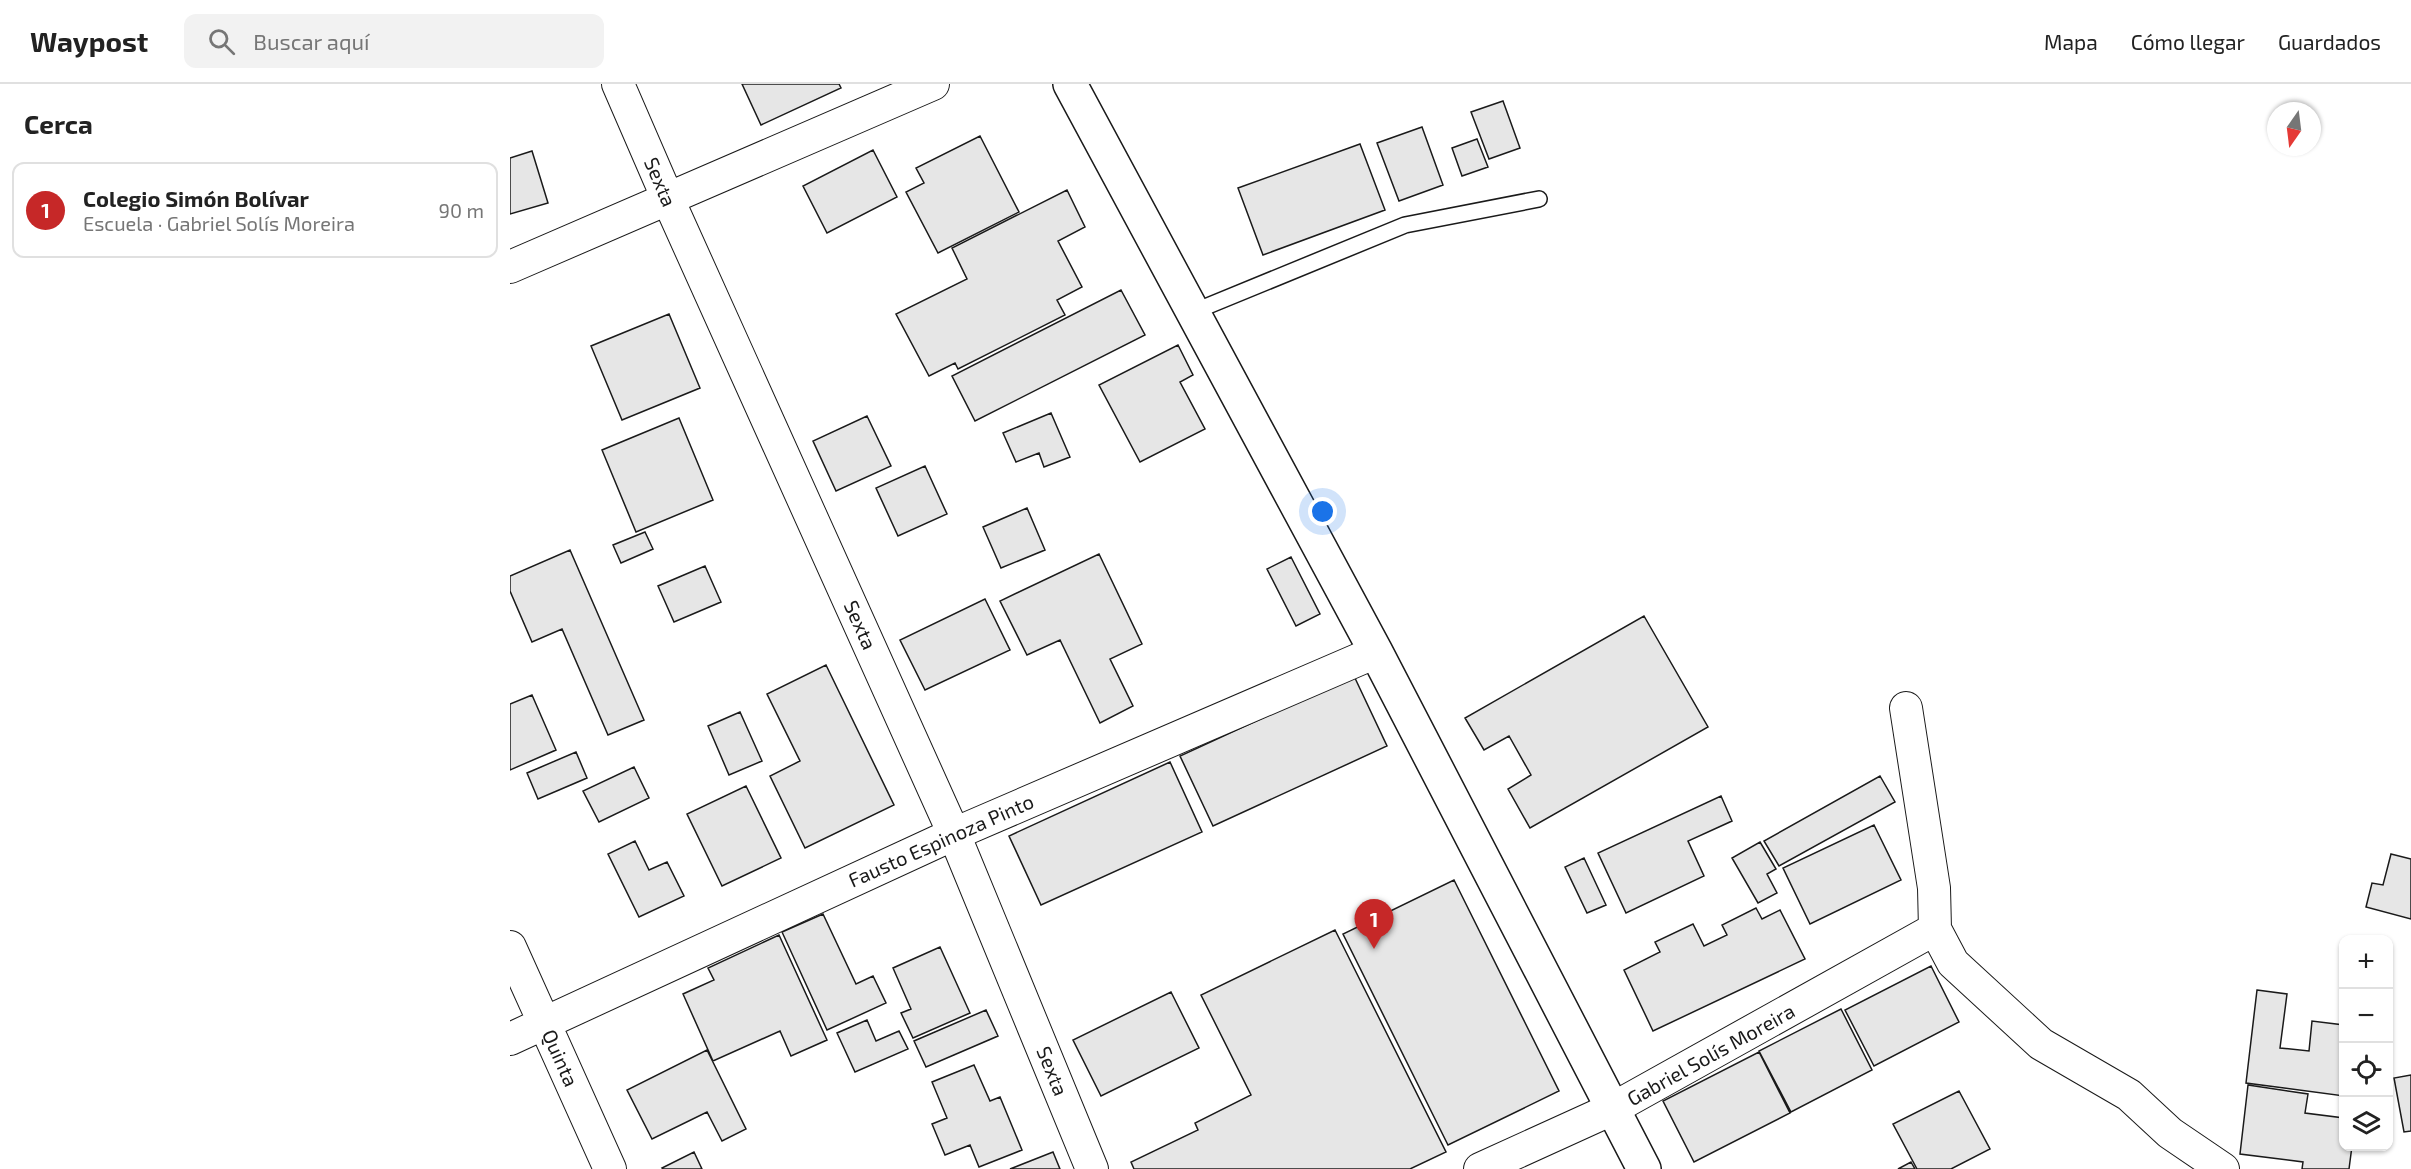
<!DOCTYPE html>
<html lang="es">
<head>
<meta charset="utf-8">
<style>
	:root { --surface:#fff; --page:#f2f2f2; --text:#222; --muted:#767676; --line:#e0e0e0; --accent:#c62828 }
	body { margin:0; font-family:"Exo 2",sans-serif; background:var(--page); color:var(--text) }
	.controls { position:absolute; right:18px; bottom:18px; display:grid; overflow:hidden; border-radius:12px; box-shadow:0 2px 4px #0004 }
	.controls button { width:54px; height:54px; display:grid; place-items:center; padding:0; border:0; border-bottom:2px solid var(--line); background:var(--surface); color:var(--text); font:30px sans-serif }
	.compass { position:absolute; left:1757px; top:18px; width:54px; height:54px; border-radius:50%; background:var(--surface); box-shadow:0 2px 4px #0004; rotate:194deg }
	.you { position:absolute; left:813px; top:428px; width:21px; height:21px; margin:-15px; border:4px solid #fff; border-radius:50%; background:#1a73e8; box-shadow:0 0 0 9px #1a73e833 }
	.badge { display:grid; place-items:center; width:39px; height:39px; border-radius:50%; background:var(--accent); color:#fff; font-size:20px; font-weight:700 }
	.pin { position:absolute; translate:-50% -50px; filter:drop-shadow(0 2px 3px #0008) }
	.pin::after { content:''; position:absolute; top:32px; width:21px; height:18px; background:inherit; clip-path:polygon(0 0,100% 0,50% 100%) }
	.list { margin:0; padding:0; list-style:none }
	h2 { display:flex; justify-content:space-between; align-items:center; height:78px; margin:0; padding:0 24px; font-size:26px }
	h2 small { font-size:20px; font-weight:400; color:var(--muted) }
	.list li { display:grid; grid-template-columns:39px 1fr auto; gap:18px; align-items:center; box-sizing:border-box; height:96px; margin:0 12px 12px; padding:0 12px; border:2px solid var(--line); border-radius:12px }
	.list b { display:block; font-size:22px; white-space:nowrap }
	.list p { margin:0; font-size:20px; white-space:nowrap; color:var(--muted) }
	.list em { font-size:20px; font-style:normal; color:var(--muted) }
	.icon { flex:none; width:33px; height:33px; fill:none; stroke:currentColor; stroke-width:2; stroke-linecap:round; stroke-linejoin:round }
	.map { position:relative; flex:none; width:1901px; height:1085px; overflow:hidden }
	header { display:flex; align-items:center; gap:36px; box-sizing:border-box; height:84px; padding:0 30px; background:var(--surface); border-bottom:2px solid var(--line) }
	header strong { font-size:28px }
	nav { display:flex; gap:33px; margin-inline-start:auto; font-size:21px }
	.search { width:420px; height:54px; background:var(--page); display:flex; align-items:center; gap:15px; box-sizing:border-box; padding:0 21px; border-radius:12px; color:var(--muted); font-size:22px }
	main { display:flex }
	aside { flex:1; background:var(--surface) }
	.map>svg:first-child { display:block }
	.building { fill:#e6e6e6; stroke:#1a1a1a; stroke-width:1.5 }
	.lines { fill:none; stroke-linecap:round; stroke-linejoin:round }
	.service-casing { stroke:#1a1a1a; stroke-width:18 }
	.minor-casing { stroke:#1a1a1a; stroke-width:34 }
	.trunk-casing { stroke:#1a1a1a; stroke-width:36 }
	.service { stroke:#fff; stroke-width:15 }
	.minor { stroke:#fff; stroke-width:32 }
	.trunk { stroke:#fff; stroke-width:33 }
	.labels { text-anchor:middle; stroke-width:4.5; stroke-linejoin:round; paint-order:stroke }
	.street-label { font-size:20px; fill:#1a1a1a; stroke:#fff }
</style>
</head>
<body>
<header>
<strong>Waypost</strong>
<div class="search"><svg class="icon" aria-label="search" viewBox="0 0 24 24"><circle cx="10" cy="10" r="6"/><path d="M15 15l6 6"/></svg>Buscar aquí</div>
<nav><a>Mapa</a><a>Cómo llegar</a><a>Guardados</a></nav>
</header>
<main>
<aside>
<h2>Cerca<small></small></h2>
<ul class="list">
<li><span class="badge">1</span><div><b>Colegio Simón Bolívar</b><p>Escuela · Gabriel Solís Moreira</p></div><em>90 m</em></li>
</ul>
</aside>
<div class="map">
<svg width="1901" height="1085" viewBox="0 0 1901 1085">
	<rect width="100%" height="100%" fill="#fff"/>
	<path class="building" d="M232 0H329L331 4 251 41Z
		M993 17 1010 64 979 75 961 28Z
		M912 43 933 101 889 117 867 59Z
		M470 52 509 128 428 169 396 108 414 99 406 84Z
		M967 55 978 83 952 92 942 64Z
		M850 60 875 126 753 171 728 104Z
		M363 66 387 113 317 149 293 102Z
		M22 67 38 119 0 130V74Z
		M557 106 575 143 548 157 572 203 547 216 555 231 448 285 445 279 419 292 386 230 457 195 442 164Z
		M611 206 635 251 465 337 442 292Z
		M159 230 190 304 112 336 81 262Z
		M668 261 683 291 670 298 695 345 630 378 589 301Z
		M541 329 560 373 534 383 529 369 506 378 493 349Z
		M357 332 381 382 326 407 303 357Z
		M169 334 203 416 126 448 92 366Z
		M415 382 437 430 388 452 366 404Z
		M517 424 535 466 491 484 473 443Z
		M135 448 143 465 111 479 103 461Z
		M60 466 134 636 98 651 52 545 22 558 0 507V492Z
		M589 470 632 560 600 575 623 622 590 639 550 556 517 571 490 517Z
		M781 473 810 530 786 542 757 485Z
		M195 482 211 518 164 538 148 502Z
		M475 515 500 566 415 606 390 556Z
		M1134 532 1198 643 1020 744 998 705 1021 691 999 652 974 666 955 634Z
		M316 581 384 721 295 764 260 692 290 677 257 610Z
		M844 592 877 662 703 742 670 672Z
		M22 611 46 666 0 686V620Z
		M230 628 252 677 219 691 198 642Z
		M66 668 77 694 28 715 17 689Z
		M660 678 692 748 531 821 499 752Z
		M124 683 139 714 89 738 73 707Z
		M1370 692 1385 718 1269 782 1254 757Z
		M236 702 271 774 212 802 177 730Z
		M1211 712 1222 737 1178 757 1194 792 1116 829 1088 769Z
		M1364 741 1391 796 1300 840 1273 784Z
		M125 757 139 786 157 778 174 812 129 833 98 770Z
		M1250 758 1266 785 1257 790 1267 809 1248 819 1222 774Z
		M1881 770 1901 775V835L1856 823 1862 799 1873 801Z
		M1074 774 1096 821 1077 829 1055 783Z
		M944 796 1049 1007 938 1061 833 850Z
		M1246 824 1252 835 1270 826 1295 875 1143 947 1114 886 1150 868 1145 858 1183 840 1194 862 1217 851 1212 841Z
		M313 830 346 900 363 892 376 919 317 946 272 848Z
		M825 846 936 1068 900 1085H624L621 1078 688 1046 685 1039 741 1011 691 911Z
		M269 851 317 956 281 972 270 947 203 977 173 910 204 896 198 884Z
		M430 863 460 929 403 954 391 929 401 925 383 884Z
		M1421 882 1449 938 1364 982 1335 926Z
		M1747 906 1777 910 1770 964 1799 967 1802 937 1834 941V1012L1736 999Z
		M661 908 689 964 591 1012 563 956Z
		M1331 925 1362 986 1281 1028 1249 967Z
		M476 926 488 952 416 983 404 957Z
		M357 936 366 957 389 947 398 965 345 988 327 949Z
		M197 966 236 1045 212 1057 197 1028 142 1055 117 1006Z
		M1249 968 1280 1029 1184 1078 1153 1017Z
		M464 981 480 1017 490 1013 512 1066 469 1083 460 1061 435 1071 422 1040 437 1034 422 998Z
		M1901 991V1047L1894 1048 1884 994Z
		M1738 1001 1798 1010 1795 1029 1834 1034V1062H1842L1839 1085H1792L1793 1078 1730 1070Z
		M1449 1007 1480 1065 1441 1085H1407L1383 1040Z
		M184 1068 192 1085H153L152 1084Z
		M543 1068 550 1085H500Z
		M1401 1078 1405 1085H1388Z"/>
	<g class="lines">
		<defs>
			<path id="service" d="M683 228 895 141 1029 115"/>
			<path id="minor" d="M108 0 157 113 444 750 582 1085
				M0 183 423 0
				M1396 624 1424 804 1425 845 1443 879 1531 960 1619 1011 1660 1049 1713 1085
				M0 863 100 1085
				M0 955 444 750 866 568
				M970 1085 1102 1025 1425 845"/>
			<path id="trunk" d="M560 0 866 568 1134 1085"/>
		</defs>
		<use href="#service" class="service-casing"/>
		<use href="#minor" class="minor-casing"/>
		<use href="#trunk" class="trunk-casing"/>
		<use href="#service" class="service"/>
		<use href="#minor" class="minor"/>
		<use href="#trunk" class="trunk"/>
	</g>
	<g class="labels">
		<g class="street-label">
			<text transform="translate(150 98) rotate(67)" y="7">Sexta</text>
			<text transform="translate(350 541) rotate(66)" y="7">Sexta</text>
			<text transform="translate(431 757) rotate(-24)" y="7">Fausto Espinoza Pinto</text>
			<text transform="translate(1201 971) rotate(-29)" y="7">Gabriel Solís Moreira</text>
			<text transform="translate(50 974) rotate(66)" y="7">Quinta</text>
			<text transform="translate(542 987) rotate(68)" y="7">Sexta</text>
		</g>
	</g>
</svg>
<div class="controls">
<button>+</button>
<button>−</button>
<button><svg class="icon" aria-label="locate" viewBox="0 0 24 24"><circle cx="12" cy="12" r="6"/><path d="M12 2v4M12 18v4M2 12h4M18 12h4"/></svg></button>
<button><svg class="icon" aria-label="layers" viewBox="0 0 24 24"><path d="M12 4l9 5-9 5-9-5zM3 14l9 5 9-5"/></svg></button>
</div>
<svg class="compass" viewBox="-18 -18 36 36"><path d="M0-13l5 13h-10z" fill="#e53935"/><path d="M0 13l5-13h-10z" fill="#767676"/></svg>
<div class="you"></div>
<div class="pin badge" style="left:864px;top:865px">1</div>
</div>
</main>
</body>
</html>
